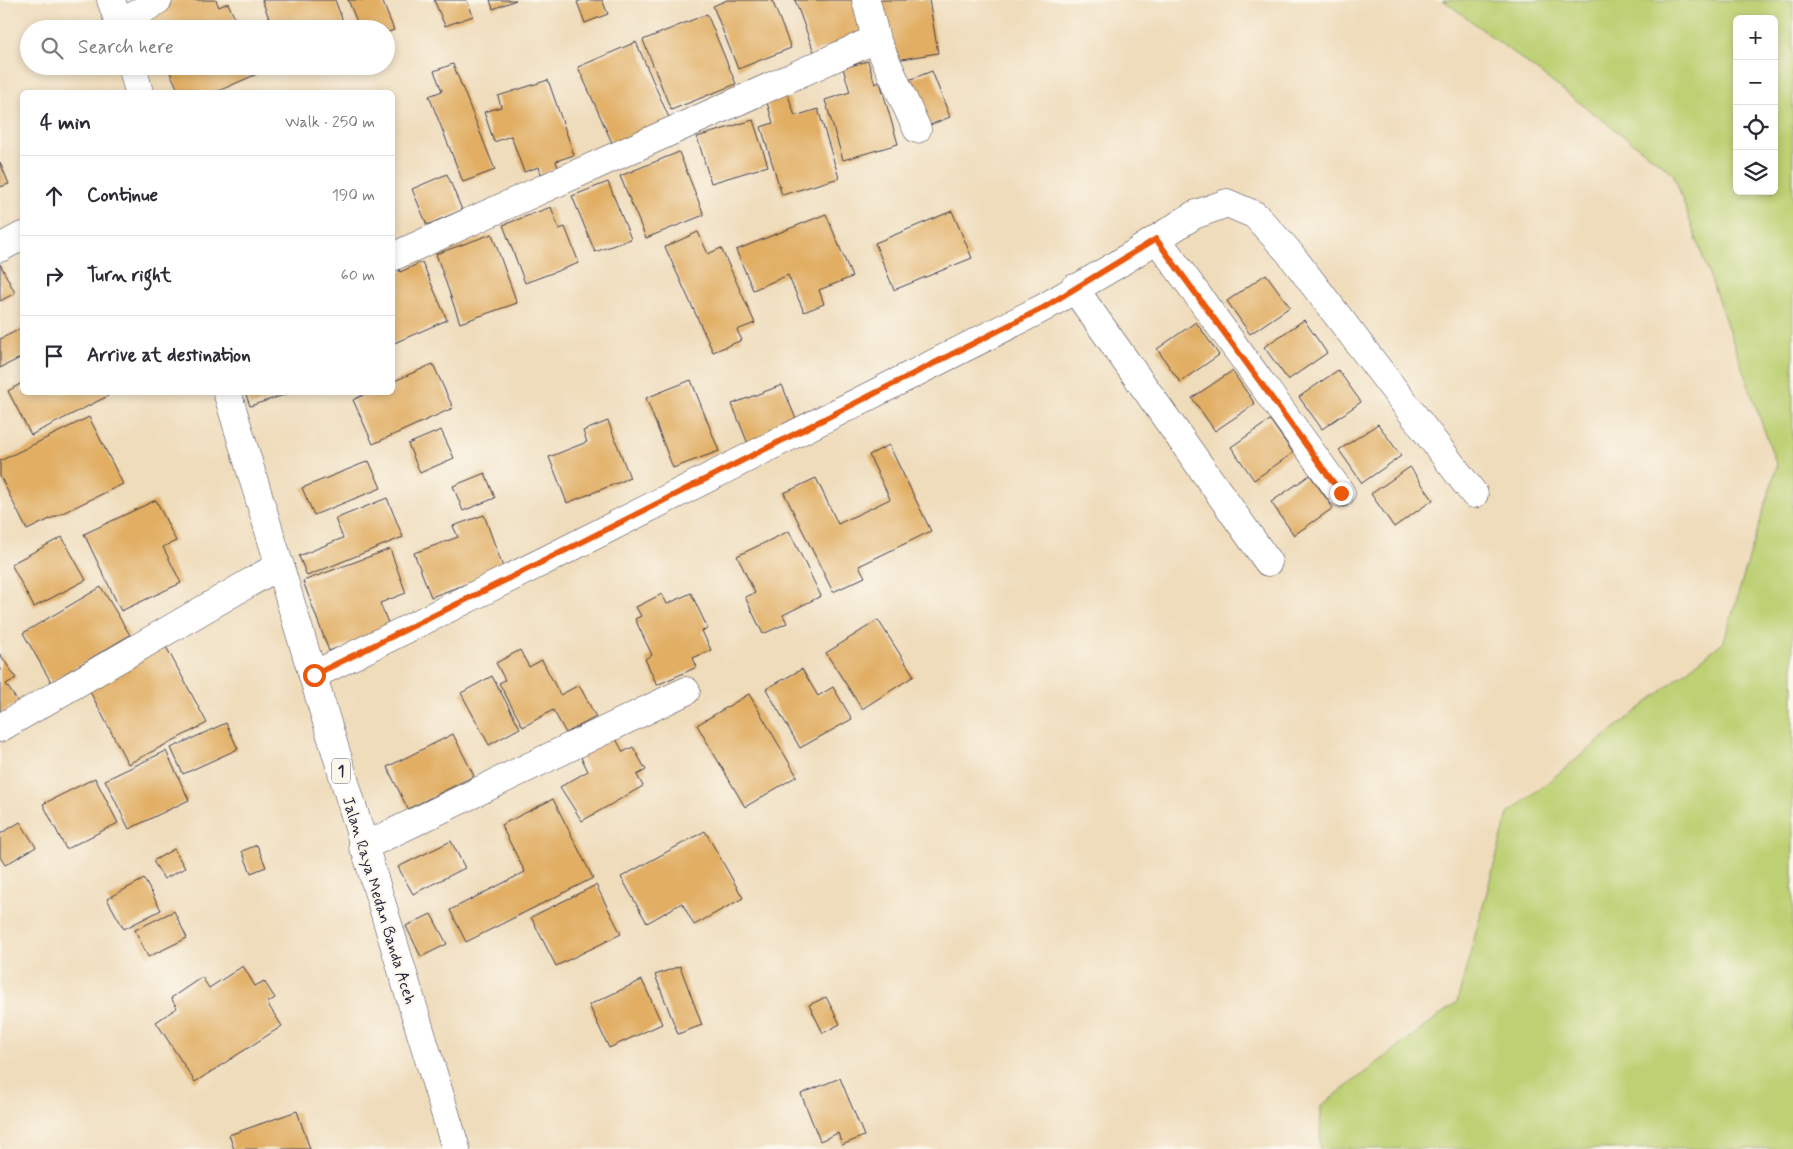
<!DOCTYPE html>
<html lang="en">
<head>
<meta charset="utf-8">
<style>
	:root { --surface:#fff; --page:#f2f2f3; --text:#2b2b33; --muted:#7c7c81; --line:#e1e1e2 }
	body { margin:0; font-family:Mynerve,sans-serif; background:var(--page); color:var(--text) }
	.controls { position:absolute; right:15px; top:15px; display:grid; overflow:hidden; border-radius:8px; box-shadow:0 2px 8px #0003 }
	.controls button { width:45px; height:45px; display:grid; place-items:center; padding:0; border:0; border-bottom:1px solid var(--line); background:var(--surface); color:var(--text); font:25px sans-serif }
	.stop { position:absolute; width:15px; height:15px; margin:-11px; border:4px solid #ea580c; border-radius:50%; background:#fff }
	.stop.end { background:#ea580c; border-color:#fff; box-shadow:0 1px 5px #0008 }
	.list { margin:0; padding:0; list-style:none }
	h2 { display:flex; justify-content:space-between; align-items:center; height:65px; margin:0; padding:0 20px; font-size:21px }
	h2 small { font-size:16px; font-weight:400; color:var(--muted) }
	.list li { display:grid; grid-template-columns:32px 1fr auto; gap:15px; align-items:center; box-sizing:border-box; height:80px; padding:0 20px; border-top:1px solid var(--line) }
	.list b { display:block; font-size:19px; white-space:nowrap }
	.list em { font-size:16px; font-style:normal; color:var(--muted) }
	.icon { flex:none; width:28px; height:28px; fill:none; stroke:currentColor; stroke-width:2; stroke-linecap:round; stroke-linejoin:round }
	.map { position:relative; flex:none; width:1793px; height:1149px; overflow:hidden }
	.search { position:absolute; background:var(--surface); box-shadow:0 2px 8px #0003; left:20px; top:20px; width:375px; height:55px; display:flex; align-items:center; gap:12px; box-sizing:border-box; padding:0 18px; border-radius:28px; color:var(--muted); font-size:19px }
	.panel { position:absolute; background:var(--surface); box-shadow:0 2px 8px #0003; left:20px; top:90px; width:375px; height:305px; border-radius:8px }
	.map>svg:first-child { display:block }
	.green { fill:#bdd073; stroke:#707957; fill-rule:evenodd }
	.building { fill:#e1ae64 }
	.lines { fill:none; stroke-linecap:round; stroke-linejoin:round }
	.minor-casing { stroke:#413e4e; stroke-width:29 }
	.highway-casing { stroke:#413e4e; stroke-width:29 }
	.minor { stroke:#fff; stroke-width:28 }
	.highway { stroke:#fff; stroke-width:28 }
	.route { stroke:#ea580c; stroke-width:6 }
	.labels { text-anchor:middle; stroke-width:4.5; stroke-linejoin:round; paint-order:stroke }
	.shield { fill:#fbf7ec; stroke:#636270; stroke-width:1 }
	.shield-label { font-size:15px; font-weight:bold; fill:#22223b }
	.street-label { font-size:16px; fill:#22223b; stroke:#fbf7ec }
</style>
</head>
<body>
<div class="map">
<svg width="1793" height="1149" viewBox="0 0 1793 1149">
	<rect width="100%" height="100%" fill="#fbf7ec"/>
	<filter id="ink" filterUnits="userSpaceOnUse"><feTurbulence type="fractalNoise" baseFrequency=".02" numOctaves="2"/><feDisplacementMap in="SourceGraphic" scale="10" xChannelSelector="R" yChannelSelector="G"/><feConvolveMatrix kernelMatrix="1 2 1 2 8 2 1 2 1" color-interpolation-filters="sRGB"/></filter>
	<filter id="wash" filterUnits="userSpaceOnUse"><feTurbulence type="fractalNoise" baseFrequency=".0096" numOctaves="4" result="noise"/><feDisplacementMap in="SourceGraphic" scale="20" xChannelSelector="R" yChannelSelector="G"/><feGaussianBlur stdDeviation="1.12" result="paint"/><feColorMatrix in="noise" values="0 0 0 0 0 0 0 0 0 0 0 0 0 0 0 0 0 1.4 0 .05"/><feComposite in="paint" operator="in"/></filter>
	<g filter="url(#wash)">
		<rect width="100%" height="100%" fill="#efdcbb"/>
		<path class="green" d="M1443 0H1793V1149H1320L1321 1106 1457 1002 1508 814 1724 641 1777 466 1673 173ZM1737 19H1774V191H1737Z"/>
		<g id="blocks">
			<path class="building" d="M176 0H216L219 7 228 3 239 28 258 19 262 29H150L143 15Z
				M262 0H335L346 29H308L305 20 283 29H273Z
				M348 0H382L394 30 386 33V29H360Z
				M434 0H467L473 16 445 26Z
				M490 0H516L493 9Z
				M583 0H602L608 14 585 23 577 2Z
				M727 0H772L791 48 738 69 713 6Z
				M795 0H860L871 31 814 52Z
				M879 0H929L938 53 890 61Z
				M707 14 736 84 671 110 643 40Z
				M636 42 670 120 613 145 578 67Z
				M868 61 875 84 880 82 898 144 843 160 825 100 850 92 843 68Z
				M453 64 495 170 463 182 429 96 442 91 434 71Z
				M167 66H254L257 74 216 92H179Z
				M932 71 950 117 925 127 906 81Z
				M548 80 574 155 556 161 558 168 541 174 539 167 524 172 511 136 494 142 484 112 501 107 498 96Z
				M787 92 795 116 818 109 839 178 782 195 761 127 773 123 766 99Z
				M753 120 768 166 711 183 697 137Z
				M679 152 704 215 646 238 620 176Z
				M0 162 9 184 0 187Z
				M447 174 462 210 427 225 412 189Z
				M608 182 631 239 595 252 572 196Z
				M551 207 559 229 565 227 579 263 525 283 503 225Z
				M952 211 972 258 894 290 875 243Z
				M826 214 852 277 819 290 824 304 804 312 788 275 753 290 736 250Z
				M698 232 708 254 721 248 755 323 737 330 742 340 713 352 665 247Z
				M492 234 517 303 460 323 436 254Z
				M422 262 447 320 392 344V267L397 265 400 272Z
				M0 264 15 293 0 301Z
				M1266 274 1290 307 1250 334 1227 301Z
				M1304 320 1327 353 1288 380 1264 347Z
				M1196 322 1219 355 1180 382 1157 349Z
				M22 328V357L0 368V339Z
				M433 364 453 408 373 444 353 400 369 392H392V382Z
				M1338 370 1361 402 1322 429 1299 397Z
				M1232 371 1255 404 1215 431 1192 398Z
				M691 380 719 451 673 468 646 398Z
				M22 383V392H106L108 396 31 435 8 391Z
				M782 385 798 424 748 444 732 404Z
				M245 392H290V393L250 406Z
				M89 417 123 484 27 530 0 476V461Z
				M1270 420 1293 453 1254 480 1231 447Z
				M608 421 630 478 567 503 549 457 587 442 583 431Z
				M1378 424 1401 456 1362 483 1339 450Z
				M441 430 454 458 420 473 408 444Z
				M889 445 931 531 859 566 865 577 833 592 784 493 816 478 838 524 890 499 869 455Z
				M369 461 381 488 314 515 302 488Z
				M1410 467 1433 500 1394 527 1371 494Z
				M485 473 495 498 463 511 453 486Z
				M1310 475 1333 508 1294 535 1271 502Z
				M387 498 403 537 307 576 299 556 343 538 335 519Z
				M156 500 176 541 163 547 181 583 121 611 84 534Z
				M484 515 504 570 431 597 414 553 458 537 453 526Z
				M789 531 821 596 783 615 787 623 763 634 745 597 755 593 737 556Z
				M62 537 86 580 34 607 11 564Z
				M390 549 406 593 380 603 390 628 329 651 303 581Z
				M101 587 130 635 51 682 23 633Z
				M691 593 708 629 702 631 711 650 693 658 697 667 657 685 645 659 652 655 635 619 641 616 636 607 662 594 667 604Z
				M878 620 914 676 862 709 826 653Z
				M163 641 207 723 128 764 85 682Z
				M520 650 529 667 542 660 560 695 579 685 596 717 566 733 553 710 523 727 499 683 505 680 496 663Z
				M0 654 16 678 6 684 18 702 0 714Z
				M802 669 818 696 833 687 852 719 800 748 766 689Z
				M492 676 520 728 489 745 461 693Z
				M749 694 797 776 745 807 697 725Z
				M226 723 238 749 183 774 171 748Z
				M453 734 474 776 408 809 387 767Z
				M615 737 623 752 633 747 646 770 637 775 643 786 582 821 560 787 588 771 581 757Z
				M166 751 189 800 129 829 105 780Z
				M95 778 118 823 66 849 43 804Z
				M553 799 593 878 466 942 450 910 525 872 501 825Z
				M20 822 36 847 5 865 0 857V834Z
				M705 831 743 898 694 925 682 903 647 923 621 877Z
				M451 841 465 868 413 894 398 867Z
				M257 845 266 867 251 873 242 851Z
				M174 849 185 868 164 879 153 861Z
				M144 879 161 910 124 929 107 899Z
				M596 885 621 934 556 966 531 917Z
				M174 911 187 938 148 957 135 930Z
				M431 914 447 944 421 957 406 926Z
				M243 966 255 986 264 981 275 998 267 1003 282 1026 195 1082 156 1022 177 1008 171 998 202 977 209 988Z
				M680 966 702 1025 678 1034 655 975Z
				M642 980 662 1024 609 1048 589 1005Z
				M826 997 840 1024 823 1033 809 1005Z
				M840 1078 864 1136 842 1145 838 1133 820 1141 801 1094Z
				M297 1111 310 1149H234L229 1135Z"/>
		</g>
	</g>
	<g filter="url(#ink)">
		<use href="#blocks" fill-opacity="0" stroke="#413e4e" stroke-width="1"/>
		<g class="lines">
			<defs>
				<path id="minor" d="M866 0 876 39 917 129
					M120 25 158 0
					M1157 239 1341 493
					M0 248 22 236
					M392 257 876 39
					M1074 288 1268 562
					M314 675 560 553 1043 308 1118 264 1194 215 1227 203 1255 215 1288 251 1474 494
					M0 728 280 565
					M363 847 686 691"/>
				<path id="highway" d="M111 0 121 29
					M132 66 139 92
					M227 392 456 1149"/>
			</defs>
			<use href="#minor" class="minor-casing"/>
			<use href="#highway" class="highway-casing"/>
			<use href="#minor" class="minor"/>
			<use href="#highway" class="highway"/>
		</g>
	</g>
	<g class="lines" filter="url(#ink)">
		<path class="route" d="M314 675 560 553 1043 308 1156 239 1341 493"/>
	</g>
	<g class="labels">
		<rect class="shield" x="332" y="758.5" width="18" height="25" rx="4"/>
		<g class="shield-label">
			<text x="341" y="776">1</text>
		</g>
		<g class="street-label">
			<text transform="translate(380 900) rotate(73)" y="6">Jalan Raya Medan Banda Aceh</text>
		</g>
	</g>
</svg>
<div class="controls">
<button>+</button>
<button>−</button>
<button><svg class="icon" aria-label="locate" viewBox="0 0 24 24"><circle cx="12" cy="12" r="6"/><path d="M12 2v4M12 18v4M2 12h4M18 12h4"/></svg></button>
<button><svg class="icon" aria-label="layers" viewBox="0 0 24 24"><path d="M12 4l9 5-9 5-9-5zM3 14l9 5 9-5"/></svg></button>
</div>
<div class="stop" style="left:314px;top:675px"></div>
<div class="stop end" style="left:1341px;top:493px"></div>
<div class="search"><svg class="icon" aria-label="search" viewBox="0 0 24 24"><circle cx="10" cy="10" r="6"/><path d="M15 15l6 6"/></svg>Search here</div>
<section class="panel">
<h2>4 min<small>Walk · 250 m</small></h2>
<ul class="list">
<li><svg class="icon" aria-label="ahead" viewBox="0 0 24 24"><path d="M12 20V5M6 11l6-6 6 6"/></svg><div><b>Continue</b></div><em>190 m</em></li>
<li><svg class="icon" aria-label="right" viewBox="0 0 24 24"><path d="M7 20v-9h11M14 6l5 5-5 5"/></svg><div><b>Turn right</b></div><em>60 m</em></li>
<li><svg class="icon" aria-label="arrive" viewBox="0 0 24 24"><path d="M6 21V4h12l-3 4 3 4H6"/></svg><div><b>Arrive at destination</b></div></li>
</ul>
</section>
</div>
</body>
</html>
